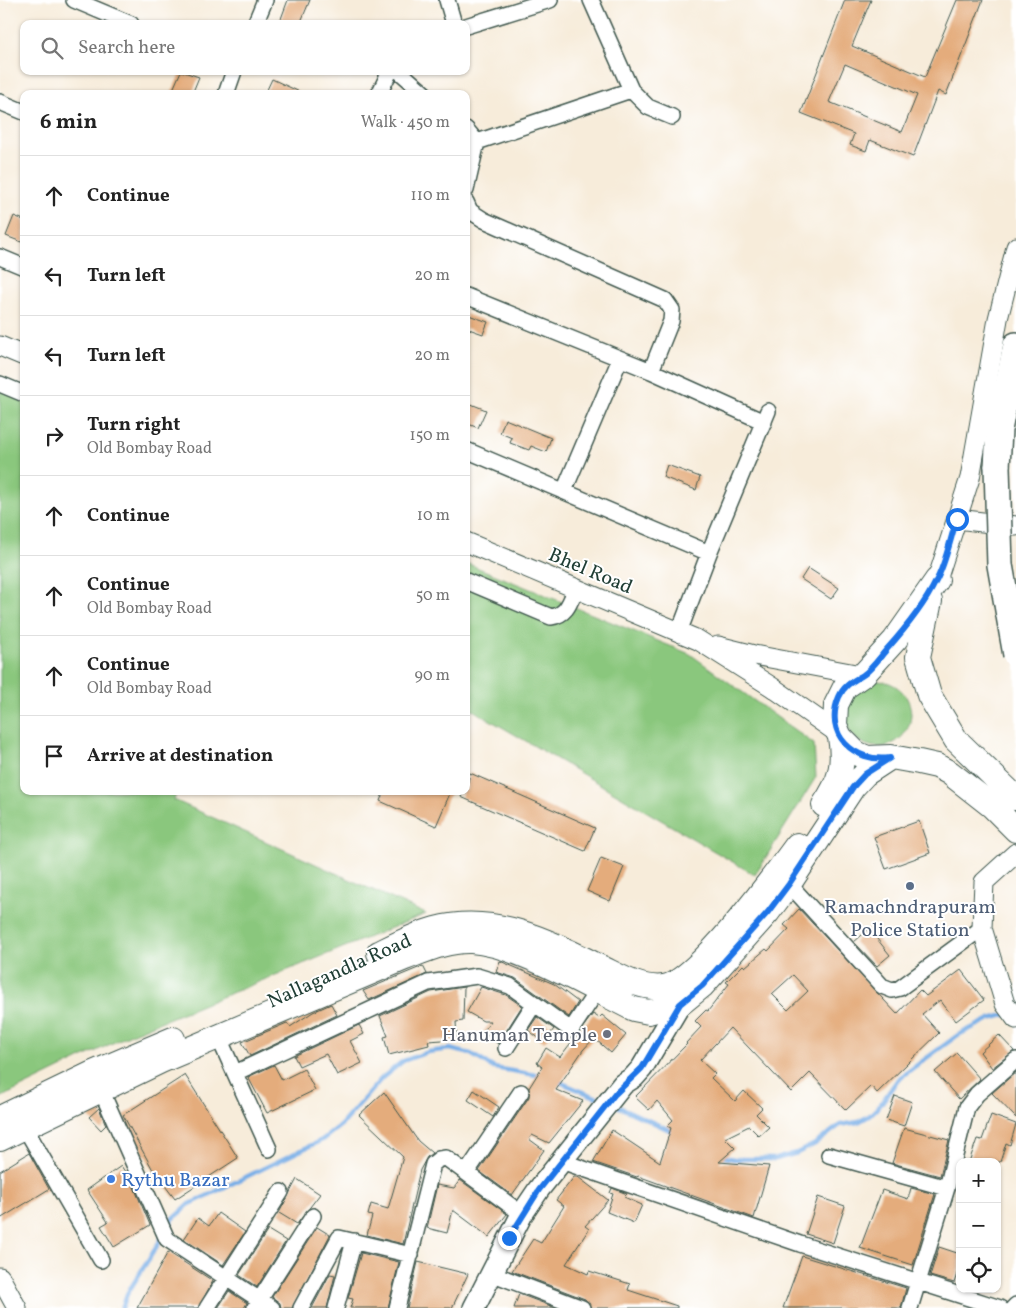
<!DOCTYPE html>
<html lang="en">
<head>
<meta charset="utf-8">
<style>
	:root { --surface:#fff; --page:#f6f6f6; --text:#222; --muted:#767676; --line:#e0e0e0 }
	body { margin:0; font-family:Vollkorn,serif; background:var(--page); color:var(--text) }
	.controls { position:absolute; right:15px; bottom:15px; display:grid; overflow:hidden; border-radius:10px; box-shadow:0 1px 4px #0004 }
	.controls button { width:45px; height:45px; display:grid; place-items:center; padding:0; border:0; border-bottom:1px solid var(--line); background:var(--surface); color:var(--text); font:25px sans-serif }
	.stop { position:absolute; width:15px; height:15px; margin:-11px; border:4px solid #1a73e8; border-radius:50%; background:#fff }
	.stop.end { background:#1a73e8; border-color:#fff; box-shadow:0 1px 5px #0008 }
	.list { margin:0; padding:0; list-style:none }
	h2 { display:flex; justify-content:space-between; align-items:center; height:65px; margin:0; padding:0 20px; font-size:21px }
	h2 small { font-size:16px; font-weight:400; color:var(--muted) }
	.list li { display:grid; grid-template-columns:32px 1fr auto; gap:15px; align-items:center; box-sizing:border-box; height:80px; padding:0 20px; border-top:1px solid var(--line) }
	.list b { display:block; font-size:19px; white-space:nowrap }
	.list p { margin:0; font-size:16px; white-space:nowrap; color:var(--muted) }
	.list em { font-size:16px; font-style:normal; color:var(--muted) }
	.icon { flex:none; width:28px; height:28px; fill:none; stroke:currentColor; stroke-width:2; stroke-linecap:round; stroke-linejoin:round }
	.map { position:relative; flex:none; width:1016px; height:1308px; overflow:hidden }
	.search { position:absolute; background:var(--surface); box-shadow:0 1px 4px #0004; left:20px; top:20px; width:450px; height:55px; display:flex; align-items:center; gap:12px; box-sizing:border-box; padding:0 18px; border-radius:10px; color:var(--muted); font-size:19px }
	.panel { position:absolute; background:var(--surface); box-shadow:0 1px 4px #0004; left:20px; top:90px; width:450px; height:705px; border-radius:10px }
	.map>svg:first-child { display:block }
	.green { fill:#8ac77d; stroke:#548258 }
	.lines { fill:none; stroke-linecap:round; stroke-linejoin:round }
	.stream { stroke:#79afe7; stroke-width:4.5 }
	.building { fill:#e4ac7b; fill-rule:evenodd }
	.minor-casing { stroke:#3f574d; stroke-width:18 }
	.tertiary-casing { stroke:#3f574d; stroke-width:21 }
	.secondary-casing { stroke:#3f574d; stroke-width:24 }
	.primary-casing { stroke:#3f574d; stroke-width:26 }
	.trunk-casing { stroke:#3f574d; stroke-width:28 }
	.minor { stroke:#fff; stroke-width:15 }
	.tertiary { stroke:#fff; stroke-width:19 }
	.secondary { stroke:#fff; stroke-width:21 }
	.primary { stroke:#fff; stroke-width:24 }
	.trunk { stroke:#fff; stroke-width:25 }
	.trunk-bridge-casing { stroke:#3f574d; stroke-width:28; stroke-linecap:butt }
	.trunk-bridge { stroke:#fff; stroke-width:25 }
	.route { stroke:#1a73e8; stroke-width:6 }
	.service-dot { fill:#5c6f8a; stroke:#fff; stroke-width:2 }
	.worship-dot { fill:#6b7280; stroke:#fff; stroke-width:2 }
	.shop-dot { fill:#3f7fe0; stroke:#fff; stroke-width:2 }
	.labels { text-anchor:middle; stroke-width:4; stroke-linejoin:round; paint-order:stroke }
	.street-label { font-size:20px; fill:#1f3d34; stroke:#fff }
	.service-label { font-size:20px; fill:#4e5e75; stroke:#fff }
	.worship-label { font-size:20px; fill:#5b616d; stroke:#fff; text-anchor:end }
	.shop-label { font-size:20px; fill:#366cbe; stroke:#fff; text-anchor:start }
</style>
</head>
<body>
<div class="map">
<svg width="1016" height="1308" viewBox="0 0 1016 1308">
	<rect width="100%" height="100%" fill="#fff"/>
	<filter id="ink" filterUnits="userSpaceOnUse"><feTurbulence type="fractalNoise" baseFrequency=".02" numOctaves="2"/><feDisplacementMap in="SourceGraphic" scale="10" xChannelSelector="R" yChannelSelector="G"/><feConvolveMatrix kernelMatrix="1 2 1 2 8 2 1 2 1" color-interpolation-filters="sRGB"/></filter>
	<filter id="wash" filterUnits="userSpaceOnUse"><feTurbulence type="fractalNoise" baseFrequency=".0096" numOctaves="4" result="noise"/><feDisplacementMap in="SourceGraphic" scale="20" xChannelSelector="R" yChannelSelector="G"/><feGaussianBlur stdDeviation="1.12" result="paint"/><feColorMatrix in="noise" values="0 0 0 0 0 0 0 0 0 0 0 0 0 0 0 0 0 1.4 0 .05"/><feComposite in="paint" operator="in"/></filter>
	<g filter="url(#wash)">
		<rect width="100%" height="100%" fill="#f7ecda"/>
		<path class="green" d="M0 383 24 391V791H177L174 800 426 914 133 1033 0 1098Z
			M466 563 690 654 814 744 816 777 755 875 466 706Z
			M845 714a33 33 0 1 1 66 0a33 33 0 1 1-66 0Z"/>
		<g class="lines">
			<path class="stream" d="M557 1081 603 1100
				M615 1105 676 1133
				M720 1156 734 1159H776L797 1153 815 1144 840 1125 858 1122 869 1116 880 1105 898 1079 958 1035 990 1019 1008 1014
				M167 1229 173 1219 188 1205 322 1140 341 1125 382 1078 403 1061 428 1052 450 1049 471 1054 494 1068 542 1076
				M122 1308 127 1294 163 1236"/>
		</g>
		<g id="blocks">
			<path class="building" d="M288 0H310L300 24H279Z
				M845 0H871L852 46 925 77 957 0H983L946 95 938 91 913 157 870 140 866 151 850 145 854 134 801 113ZM845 64 917 95 902 132 829 102Z
				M181 71 199 77 192 94H171Z
				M272 79 304 94H265Z
				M14 216 24 220V243L6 236Z
				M466 314 488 322 483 334 466 328Z
				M466 402 486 410 478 428 466 423Z
				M505 419 551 438 546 452 531 446 529 450 510 443 512 438 500 433Z
				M667 465 700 477 696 490 663 477Z
				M808 568 839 588 831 599 801 579Z
				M470 773 595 828 585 851 461 797 463 791H466Z
				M384 791H451L436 826 380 801Z
				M919 821 930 853 886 869 874 837Z
				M601 858 624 867 610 901 587 891Z
				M799 909 897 1014 920 990 926 996 961 970 984 1000 956 1021 940 1000 922 1014 939 1033 877 1093 871 1086 846 1110 810 1073 791 1092 730 1028 700 1060 715 1074 711 1078 735 1101 744 1091 762 1108 756 1114 769 1127 759 1136 749 1126 725 1138 735 1148 719 1162 769 1166 754 1218 638 1176 637 1177 593 1162 612 1130 660 1162 671 1128 667 1126 673 1120 657 1101 649 1110 635 1097 687 1044 686 1043 701 1027 695 1021 706 1010 708 1011 729 984 726 982 743 965 745 967 766 949 768 951 789 929 784 925ZM793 975 808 991 788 1010 772 994Z
				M869 929 890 955 877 966 854 942Z
				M500 961 554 984 578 1002 569 1017 515 978 496 972Z
				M423 966 427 974 369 1000 363 991Z
				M464 987 463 1021 456 1022 457 1039 428 1041 429 1045 389 1055 384 1037 388 1036 380 1016 431 992Z
				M481 987 506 995 522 1006 498 1044 483 1032 491 1021H483L467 1012Z
				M331 1004 337 1015 250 1056 242 1042 287 1023 290 1027 313 1012Z
				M593 1014 599 1018 602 1015 626 1035 611 1053 594 1038 583 1050 556 1090 583 1101 549 1143 532 1135 529 1139 544 1150 512 1195 479 1171 529 1097V1088L542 1067 537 1063 546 1048 560 1057Z
				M537 1017 554 1029 544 1042 528 1030Z
				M359 1025 364 1034 350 1041 362 1063 337 1075 326 1054 299 1066 294 1056Z
				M999 1035 1014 1051 992 1068 980 1052Z
				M957 1053 980 1079 959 1099 935 1072Z
				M274 1065 282 1080 304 1069 315 1090 267 1113 248 1077Z
				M1016 1072V1118L992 1093Z
				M185 1075 238 1158 175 1199 153 1170 123 1115Z
				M474 1090 499 1107 493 1117 468 1100Z
				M384 1092 418 1141 432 1153 427 1157 420 1170 403 1244 367 1235 372 1216 368 1215 371 1204 388 1209 403 1157 359 1115Z
				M895 1096 912 1102 904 1126 886 1120Z
				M99 1108 106 1125 101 1130 89 1117Z
				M991 1115 1016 1124 1010 1145 1006 1143 1000 1162H969L977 1139 982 1140Z
				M904 1128 949 1140 940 1176 892 1163Z
				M29 1153 49 1189 0 1219V1171Z
				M121 1166 131 1180 150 1225 114 1247 101 1226 108 1222 87 1190Z
				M574 1177H578L608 1200 585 1226 589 1229 566 1264 588 1274 589 1271 630 1284 628 1290 677 1306V1308H591L585 1299 512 1271 533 1239 541 1243 564 1206 556 1200Z
				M297 1179 320 1194 297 1224 279 1213Z
				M460 1180 507 1214 489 1237 453 1210 447 1233 427 1228 437 1185 454 1188Z
				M612 1188 627 1194 624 1197 642 1205 634 1223 607 1212 613 1194 610 1193Z
				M911 1188 935 1194 913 1265 860 1248 882 1190 908 1199Z
				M818 1197 845 1206 833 1243 806 1234Z
				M218 1213 245 1232 223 1265 184 1239 198 1218 209 1226Z
				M317 1227 330 1235 292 1308H281L280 1303 272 1297Z
				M268 1230 286 1241 257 1287 239 1275Z
				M939 1247 960 1254V1265L954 1283 930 1276Z
				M168 1252 213 1281 198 1308H137Z
				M361 1253 399 1262 388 1308H350L353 1299 348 1298Z
				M802 1256 906 1288 901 1308H783Z
				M418 1262 468 1274 452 1308H407Z
				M330 1274 335 1275 327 1308H312Z
				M229 1291 247 1303 244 1308H218Z
				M519 1294 556 1308H514Z"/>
		</g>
	</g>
	<g filter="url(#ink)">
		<use href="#blocks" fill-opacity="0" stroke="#3f574d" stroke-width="1"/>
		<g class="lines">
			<defs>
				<path id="minor" d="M74 0 131 24
					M447 0 454 24
					M591 0 631 90 648 107 672 117
					M255 24 265 0
					M466 26 550 0
					M399 71 425 94
					M226 94 234 71
					M379 94 390 71
					M0 102 24 112
					M466 129 477 142 466 190
					M477 142 631 90
					M466 202 470 211 484 220 665 300 672 310 671 321 651 371
					M0 257 24 267
					M466 296 651 371 764 422
					M0 384 24 394
					M466 450 709 553 768 411
					M564 491 620 359
					M466 581 551 617C567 615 570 602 576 588
					M679 632 709 553
					M789 884 882 986 892 990 900 988 982 928
					M219 1038 269 1149
					M506 1048 534 1004
					M235 1073 428 983 477 976 510 986 571 1030 597 991
					M101 1090 167 1239 272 1308
					M24 1126 101 1260
					M829 1155 947 1188
					M561 1161 800 1244 1000 1308
					M467 1172 521 1092
					M491 1273 582 1308
					M255 1307 313 1216
					M207 1308 281 1192
					M301 1308 339 1238 411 1255
					M336 1308 354 1241
					M397 1308 433 1164 439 1159 446 1158 522 1214
					M910 1308 947 1188 967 1107 977 1094 1016 1060
					M1013 1308 1016 1305"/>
				<path id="tertiary" d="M0 346 24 356
					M957 519 1016 526
					M466 542 698 640 772 687 839 734
					M937 580 970 478 998 319 1016 247
					M718 646 754 655 861 675
					M1016 853 984 882 982 928 1005 1004 1016 1019
					M0 1277 17 1308"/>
				<path id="secondary" d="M474 1308 522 1214 539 1189 623 1084 634 1077 642 1068 680 1004"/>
				<path id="primary" d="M937 580 895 640 864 674 845 687 836 705 835 725 840 737 856 753 867 758 891 757 919 762 937 766 950 773 992 806 1016 830
					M930 601 918 657 929 695 956 740 1016 798
					M824 805C840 781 845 766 840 737
					M379 953C397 944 416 934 435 929 494 913 548 941 600 967 619 976 641 990 664 987 697 982 775 875 797 845
					M0 1118 93 1073 173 1039
					M0 1139 161 1061 405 958C426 950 448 940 471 941 518 944 590 988 634 1009L649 1012 680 1004 702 986 768 912 789 884 853 787 865 774 891 757"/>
				<path id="trunk" d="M997 467 999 430 1016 345"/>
			</defs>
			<use href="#minor" class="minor-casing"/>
			<use href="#tertiary" class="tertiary-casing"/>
			<use href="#secondary" class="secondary-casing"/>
			<use href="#primary" class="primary-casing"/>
			<use href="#trunk" class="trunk-casing"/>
			<use href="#minor" class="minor"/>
			<use href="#tertiary" class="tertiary"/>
			<use href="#secondary" class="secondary"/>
			<use href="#primary" class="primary"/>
			<use href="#trunk" class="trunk"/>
			<defs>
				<path id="trunk-bridge" d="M997 467 1000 565 1016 655"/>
			</defs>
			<use href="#trunk-bridge" class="trunk-bridge-casing"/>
			<use href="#trunk-bridge" class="trunk-bridge"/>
		</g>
	</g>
	<g class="lines" filter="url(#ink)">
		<path class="route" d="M509 1238 539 1190 615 1094 642 1068 680 1004 702 986 768 912 789 884 853 787 865 774 890 758C854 763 823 734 839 697 844 685 853 681 863 675 872 669 880 657 887 649 905 629 924 606 936 581 946 563 950 539 957 519"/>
	</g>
	<circle class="service-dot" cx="910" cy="886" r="5"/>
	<circle class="worship-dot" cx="607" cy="1034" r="5"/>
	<circle class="shop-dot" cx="111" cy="1179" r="5"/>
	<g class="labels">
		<g class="street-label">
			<text transform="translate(591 570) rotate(23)" y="7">Bhel Road</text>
			<text transform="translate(339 970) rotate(-24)" y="7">Nallagandla Road</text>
		</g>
		<g class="service-label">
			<text x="910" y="913">Ramachndrapuram<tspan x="910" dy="23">Police Station</tspan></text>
		</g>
		<g class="worship-label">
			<text x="597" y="1041">Hanuman Temple</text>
		</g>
		<g class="shop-label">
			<text x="121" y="1186">Rythu Bazar</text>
		</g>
	</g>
</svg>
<div class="controls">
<button>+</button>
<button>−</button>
<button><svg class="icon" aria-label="locate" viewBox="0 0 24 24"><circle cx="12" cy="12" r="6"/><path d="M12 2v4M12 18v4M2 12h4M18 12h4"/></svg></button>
</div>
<div class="stop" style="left:957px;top:519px"></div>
<div class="stop end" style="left:509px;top:1238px"></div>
<div class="search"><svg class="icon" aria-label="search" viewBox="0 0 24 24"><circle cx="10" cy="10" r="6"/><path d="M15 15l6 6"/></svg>Search here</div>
<section class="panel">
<h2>6 min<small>Walk · 450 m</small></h2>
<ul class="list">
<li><svg class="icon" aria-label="ahead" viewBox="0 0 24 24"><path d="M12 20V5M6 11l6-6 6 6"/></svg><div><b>Continue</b></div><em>110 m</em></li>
<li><svg class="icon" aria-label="left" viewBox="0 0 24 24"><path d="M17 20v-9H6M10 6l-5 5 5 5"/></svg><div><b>Turn left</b></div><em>20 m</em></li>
<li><svg class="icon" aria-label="left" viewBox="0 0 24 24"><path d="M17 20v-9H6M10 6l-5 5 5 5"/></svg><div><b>Turn left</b></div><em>20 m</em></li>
<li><svg class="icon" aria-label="right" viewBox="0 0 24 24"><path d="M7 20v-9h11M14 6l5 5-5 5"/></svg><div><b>Turn right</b><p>Old Bombay Road</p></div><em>150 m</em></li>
<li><svg class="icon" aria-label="ahead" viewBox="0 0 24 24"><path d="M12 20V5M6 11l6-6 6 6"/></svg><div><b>Continue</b></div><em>10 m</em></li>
<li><svg class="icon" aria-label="ahead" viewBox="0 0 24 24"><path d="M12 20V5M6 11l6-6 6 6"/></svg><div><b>Continue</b><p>Old Bombay Road</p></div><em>50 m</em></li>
<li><svg class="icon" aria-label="ahead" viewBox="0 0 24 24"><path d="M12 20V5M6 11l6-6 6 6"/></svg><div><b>Continue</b><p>Old Bombay Road</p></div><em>90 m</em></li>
<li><svg class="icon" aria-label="arrive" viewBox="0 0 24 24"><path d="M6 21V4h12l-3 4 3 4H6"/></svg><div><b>Arrive at destination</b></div></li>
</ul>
</section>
</div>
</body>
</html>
